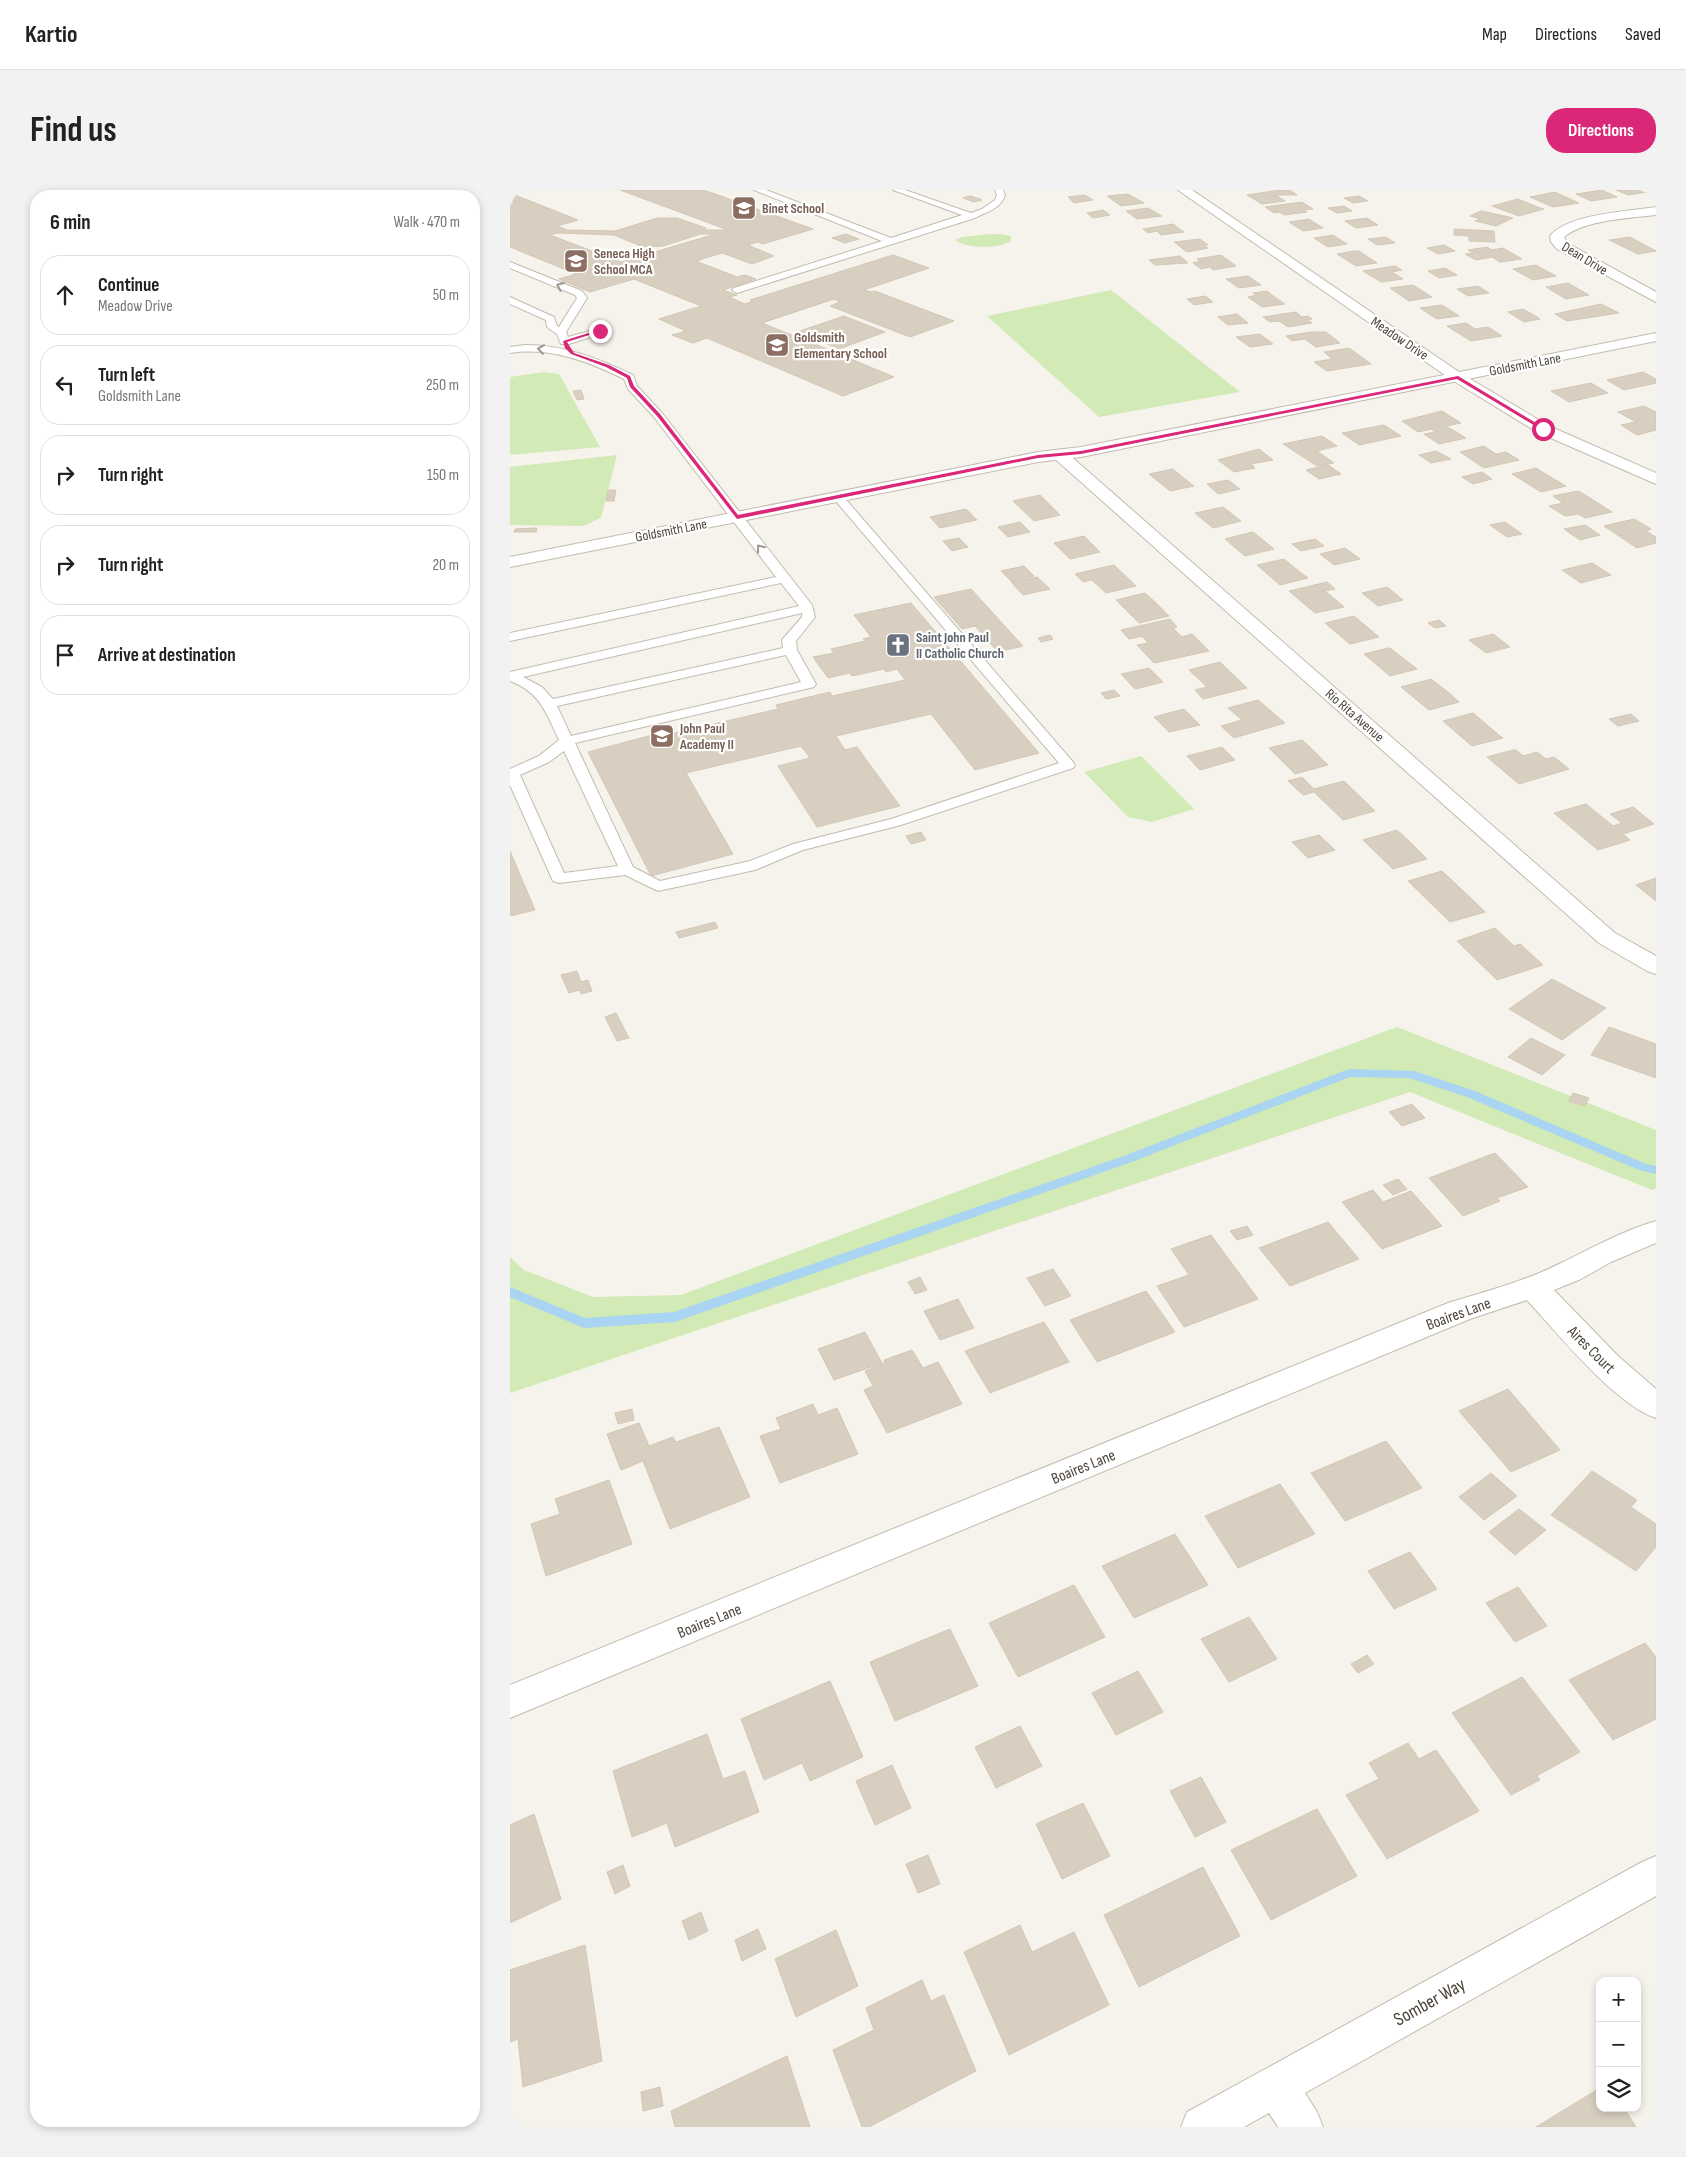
<!DOCTYPE html>
<html lang="en">
<head>
<meta charset="utf-8">
<style>
	:root { --surface:#fff; --page:#f2f2f2; --text:#222; --muted:#767676; --line:#e0e0e0; --accent:#db2777 }
	body { margin:0; font-family:"Sofia Sans Condensed",sans-serif; background:var(--page); color:var(--text) }
	.controls { position:absolute; right:15px; bottom:15px; display:grid; overflow:hidden; border-radius:10px; box-shadow:0 2px 8px #0003 }
	.controls button { width:45px; height:45px; display:grid; place-items:center; padding:0; border:0; border-bottom:1px solid var(--line); background:var(--surface); color:var(--text); font:25px sans-serif }
	.stop { position:absolute; width:15px; height:15px; margin:-11px; border:4px solid #db2777; border-radius:50%; background:#fff }
	.stop.end { background:#db2777; border-color:#fff; box-shadow:0 1px 5px #0008 }
	.list { margin:0; padding:0; list-style:none }
	h2 { display:flex; justify-content:space-between; align-items:center; height:65px; margin:0; padding:0 20px; font-size:21px }
	h2 small { font-size:16px; font-weight:400; color:var(--muted) }
	.list li { display:grid; grid-template-columns:32px 1fr auto; gap:15px; align-items:center; box-sizing:border-box; height:80px; margin:0 10px 10px; padding:0 10px; border:1px solid var(--line); border-radius:20px }
	.list b { display:block; font-size:19px; white-space:nowrap }
	.list p { margin:0; font-size:16px; white-space:nowrap; color:var(--muted) }
	.list em { font-size:16px; font-style:normal; color:var(--muted) }
	.icon { flex:none; width:28px; height:28px; fill:none; stroke:currentColor; stroke-width:2; stroke-linecap:round; stroke-linejoin:round }
	.map { position:relative; flex:none; width:1146px; height:1937px; overflow:hidden; border-radius:20px }
	header { display:flex; align-items:center; gap:30px; box-sizing:border-box; height:70px; padding:0 25px; background:var(--surface); border-bottom:1px solid var(--line) }
	header strong { font-size:24px }
	nav { display:flex; gap:28px; margin-inline-start:auto; font-size:18px }
	.intro { display:flex; align-items:center; justify-content:space-between; box-sizing:border-box; height:120px; padding:0 30px }
	h1 { margin:0; font-size:35px }
	.button { padding:12px 22px; border-radius:20px; background:var(--accent); color:#fff; font-size:18px; font-weight:700 }
	main { display:flex; gap:30px; padding:0 30px }
	aside { flex:1; background:var(--surface); border-radius:20px; box-shadow:0 2px 8px #0003 }
	.map>svg:first-child { display:block }
	.green { fill:#d2eab5 }
	.lines { fill:none; stroke-linecap:round; stroke-linejoin:round }
	.stream { fill:#a9d4f2; fill-rule:evenodd }
	.building { fill:#d8cfc1; stroke:#d3c7b4; fill-rule:evenodd }
	.service-casing { stroke:#c2bbae; stroke-width:2 }
	.minor-casing { stroke:#c2bbae; stroke-width:2 }
	.tertiary-casing { stroke:#c2bbae; stroke-width:2 }
	.service { fill:#fff; fill-rule:evenodd }
	.minor { fill:#fff; fill-rule:evenodd }
	.tertiary { fill:#fff; fill-rule:evenodd }
	.oneway { stroke:#9c9892 }
	.route { fill:#db2777 }
	.labels { text-anchor:middle; stroke-width:4.5; stroke-linejoin:round; paint-order:stroke }
	.far-education-label { font-size:14px; font-weight:bold; fill:#785e54; stroke:#fff; text-anchor:start }
	.far-street-label { font-size:14px; fill:#4b4439; stroke:#fff }
	.far-worship-label { font-size:14px; font-weight:bold; fill:#5b616d; stroke:#fff; text-anchor:start }
	.street-label { font-size:16px; fill:#4b4439; stroke:#fff }
	.near-street-label { font-size:19px; fill:#4b4439; stroke:#fff }
</style>
</head>
<body>
<header>
<strong>Kartio</strong>
<nav><a>Map</a><a>Directions</a><a>Saved</a></nav>
</header>
<div class="intro"><h1>Find us</h1><a class="button">Directions</a></div>
<main>
<aside>
<h2>6 min<small>Walk · 470 m</small></h2>
<ul class="list">
<li><svg class="icon" aria-label="ahead" viewBox="0 0 24 24"><path d="M12 20V5M6 11l6-6 6 6"/></svg><div><b>Continue</b><p>Meadow Drive</p></div><em>50 m</em></li>
<li><svg class="icon" aria-label="left" viewBox="0 0 24 24"><path d="M17 20v-9H6M10 6l-5 5 5 5"/></svg><div><b>Turn left</b><p>Goldsmith Lane</p></div><em>250 m</em></li>
<li><svg class="icon" aria-label="right" viewBox="0 0 24 24"><path d="M7 20v-9h11M14 6l5 5-5 5"/></svg><div><b>Turn right</b></div><em>150 m</em></li>
<li><svg class="icon" aria-label="right" viewBox="0 0 24 24"><path d="M7 20v-9h11M14 6l5 5-5 5"/></svg><div><b>Turn right</b></div><em>20 m</em></li>
<li><svg class="icon" aria-label="arrive" viewBox="0 0 24 24"><path d="M6 21V4h12l-3 4 3 4H6"/></svg><div><b>Arrive at destination</b></div></li>
</ul>
</aside>
<div class="map">
<svg width="1146" height="1937" viewBox="0 0 1146 1937">
	<rect width="100%" height="100%" fill="#f6f3ec"/>
	<path class="green" d="M480 44H491L501 46V51C490 59 456 59 445 50L452 47Z
		M601 100 730 202 589 227 477 126Z
		M34 182 49 184 90 257 0 265V187Z
		M107 265 91 328 73 336 0 335V277Z
		M631 566 684 619 642 632 618 627 574 582Z
		M887 837 1146 940V998L1142 1000 900 902 0 1203V1067L14 1080 83 1107 171 1105Z"/>
	<g class="lines">
		<path class="stream" d="M839 879 904 881 965 901 1136 974 1146 976V984L1129 980 957 907 899 888 840 887 619 973 165 1132 74 1138 0 1107V1097L75 1128 164 1122 611 967Z"/>
	</g>
	<path class="building" d="M0 0H11L0 3 68 30 47 36 57 40 105 41 147 28H167L196 38 195 40H218L110 0H194L303 39 253 54 248 52 238 55 264 66 242 74 212 63 186 71 227 87 235 85 246 89 213 100 227 105 219 107 235 114 243 111 240 110 383 65 419 78 354 100 361 102 365 101 444 131 400 147 320 116 330 112 324 109 252 133 294 150 301 148 287 142 334 126 375 142 329 159 312 152 305 154 384 187 333 206 197 148 183 153 162 145 176 141 149 129 191 116 124 89 80 102 49 89 66 84 0 57V14L6 12 0 10ZM48 43 104 45 133 57 153 56 191 44H205L111 72 40 45Z
		M770 0H780L787 5H766L775 11 752 14 737 5Z
		M1092 0 1107 7 1081 11 1066 4Z
		M1106 0H1141L1143 1 1118 5Z
		M1045 2 1069 13 1043 17 1020 7Z
		M618 4 634 13 611 16 597 6Z
		M575 5 583 10 564 13 558 7Z
		M460 6 470 9 472 10 464 12 453 8Z
		M849 6 858 11 843 13 834 8Z
		M1008 9 1030 18 1034 19 1009 26 982 16Z
		M792 12 803 19 793 20 797 22 775 25 769 22 764 23 755 17Z
		M834 16 842 21 827 23 818 18Z
		M638 18 652 26 627 29 616 21Z
		M593 20 600 25 583 28 577 23Z
		M971 21H972L1003 28 986 36 965 31 970 29 960 26Z
		M857 28 868 35 846 38 835 31Z
		M799 29 813 38 793 41 779 32Z
		M663 34 674 42 651 45 647 41 638 43 633 39Z
		M944 39 984 41 985 52 959 51V46L944 45Z
		M336 44 349 49 335 53 322 48Z
		M823 45 837 54 818 57 804 48Z
		M876 47 885 53 867 55 858 49Z
		M1120 47 1146 61 1128 64 1099 50Z
		M690 49 698 55H693L698 58 677 62 664 52Z
		M934 55 945 61 928 64 917 58Z
		M977 57 982 60 993 58 1012 69 990 72 982 67 966 70 955 64 963 63 958 60Z
		M844 61H849L867 73 846 76 827 64Z
		M711 65 726 76 703 80 700 77 691 79 683 73 691 71 687 69Z
		M670 66 678 73 645 75 639 70Z
		M1026 75 1033 79 1046 86 1023 90 1003 79Z
		M885 76 892 80 882 82 893 89 871 92 853 81Z
		M935 78 947 85 929 88 918 81Z
		M738 86 751 95 729 98 716 89Z
		M1058 93 1079 105 1056 109 1036 97Z
		M903 95 922 107 899 111 880 98Z
		M968 96 979 103 958 106 947 99Z
		M757 101 766 108 775 114 752 117 738 107 747 105 743 103Z
		M695 106 703 112 684 115 677 109Z
		M1091 114 1109 123 1057 131 1045 124Z
		M932 115 949 126 927 129 910 118Z
		M1013 119 1027 127 1030 129 1014 132 998 122Z
		M786 122 792 127 798 126 802 129 798 130 802 133 778 137 769 131 760 132 753 127Z
		M727 124 738 133 718 135 708 127Z
		M956 133 965 139 978 137 992 146 961 151 937 136Z
		M801 142H816L830 153 806 157 795 149 782 151 776 146Z
		M750 144 763 154 740 157 726 147Z
		M839 158 861 174 817 181 804 172 822 169 814 162Z
		M1133 182 1146 189V193L1114 200 1097 190Z
		M1081 193 1098 203 1059 212 1041 201Z
		M71 200 74 209 67 210 63 201Z
		M1134 216 1146 222V239H1144L1146 240 1127 245 1111 235 1126 232 1108 222Z
		M932 221 951 233 936 236 956 248 929 254 914 244 925 242 921 239 908 242 892 231Z
		M874 235 891 246 849 255 832 243Z
		M812 246 827 256 807 261 824 273 807 276 773 254Z
		M974 256 986 264 996 262 1009 270 974 278 950 262Z
		M749 259 763 270 741 274 745 278 724 282 708 270Z
		M926 261 941 269 921 273 909 265Z
		M818 275 831 284 809 289 796 280Z
		M1026 278 1039 286 1056 296 1031 302 1002 284Z
		M663 279 670 285 684 296 660 301 639 284Z
		M972 282 982 289 963 294 952 287Z
		M718 290 730 299 708 304 697 294Z
		M98 300H106L104 311H96Z
		M1068 301 1072 303 1102 322 1075 328 1068 324 1055 326 1039 316 1053 313 1043 306Z
		M530 305 550 325 524 331 503 311Z
		M713 317 731 331 703 338 685 323Z
		M456 319 467 330 430 338 420 327Z
		M1124 329 1141 339 1136 341 1146 347V353L1127 358 1094 336Z
		M510 332 520 342 498 347 488 337Z
		M995 332 1012 344 997 347 980 335Z
		M1075 335 1090 345 1070 350 1054 339Z
		M27 338 26 342H4L5 339Z
		M743 342 764 359 735 366 715 349Z
		M574 346 590 362 560 369 544 353Z
		M449 348 458 357 442 361 433 351Z
		M805 349 814 356 791 361 782 354Z
		M835 358 850 369 824 375 810 364Z
		M774 369 791 383 798 388 770 395 747 375Z
		M1082 373 1101 385 1071 393 1052 380Z
		M604 375 626 396 596 403 582 390 573 392 565 384Z
		M514 376 524 386 501 391 491 381Z
		M527 387 540 399 513 405 501 392Z
		M817 392 825 399 815 401 834 417 805 423 779 401Z
		M877 397 893 410 868 416 852 403Z
		M461 399 513 456 488 462 465 436 452 439 424 407Z
		M635 403 644 411 659 426 629 433 606 410Z
		M401 413 529 563 465 580 421 524 326 546 335 560 347 557 390 616 307 637 268 576 300 568 291 556 176 583 223 664 141 686 78 562 150 543 152 546 268 519 266 515 320 502 322 506 395 490 387 479 376 482 374 479 342 486 339 483 318 488 303 467 324 463 321 459 355 451 353 449 361 447 344 425Z
		M844 426 869 447 840 454 815 433Z
		M660 429 667 437 663 438 672 447 682 444 699 461 644 473 627 455 638 453 632 446 619 449 611 440Z
		M929 430 936 436 925 438 918 433Z
		M983 444 1000 457 976 463 959 450Z
		M540 445 543 449 531 452 528 448Z
		M878 458H880L907 479 880 486 854 464Z
		M710 472 737 498 693 509 685 500 697 497 679 480Z
		M639 478 653 492 625 499 611 484Z
		M921 489 938 502 949 512 919 520 891 497Z
		M604 500 610 506 596 509 591 503Z
		M748 510 775 533 724 548 711 536 732 530 718 518Z
		M674 519 690 535 659 542 644 527Z
		M963 523 990 546 993 548 962 556 933 531Z
		M1121 524 1129 531 1108 536 1099 529Z
		M792 550 803 560 818 575 785 584 759 558Z
		M712 557 725 570 690 580 677 566Z
		M1003 560H1006L1013 566 1027 562 1036 569 1044 567 1059 579 1009 594 977 567Z
		M792 587 804 599 834 591 865 621 833 630 804 602 793 605 778 591Z
		M1076 614 1103 636 1112 633 1100 624 1123 617 1144 634 1113 644 1120 650 1088 660 1044 623Z
		M887 640 900 652 917 669 883 679 853 650Z
		M411 642 416 650 401 654 396 646Z
		M809 645 825 660 798 668 782 652Z
		M0 661 25 720 0 726Z
		M932 681 966 713 975 722 940 732 898 691Z
		M1146 688V711L1126 695Z
		M205 732 208 738 169 748 166 742Z
		M985 738 1004 756 1010 754 1033 775 987 790 947 751Z
		M67 781 71 792 78 790 82 801 71 804 70 800 59 803 51 785Z
		M1042 789 1096 818 1052 850 999 819Z
		M106 823 119 848 107 851 95 827Z
		M1099 837 1146 854V888L1081 865Z
		M1021 848 1055 865 1032 885 998 867Z
		M1063 903 1079 908 1075 916 1059 911Z
		M902 914 915 928 892 936 879 922Z
		M985 963 1018 997 987 1008 990 1011 953 1026 919 988Z
		M888 989 897 999 883 1005 873 995Z
		M863 1000 873 1012 901 1001 932 1036 872 1059 832 1012Z
		M818 1032 849 1069 780 1096 749 1058Z
		M737 1036 743 1045 727 1050 720 1041Z
		M701 1045 748 1109 674 1137 647 1096 679 1085 661 1059Z
		M543 1079 561 1106 535 1116 517 1088Z
		M410 1087 417 1100 405 1104 398 1092Z
		M636 1101 665 1142 587 1172 560 1130Z
		M448 1109 464 1138 430 1150 414 1121Z
		M534 1132 559 1172 480 1203 455 1161Z
		M355 1142 372 1173 324 1190 308 1159Z
		M402 1160 413 1178 428 1172 452 1214 377 1243 354 1200 363 1196 355 1181 375 1173 374 1170Z
		M998 1199 1050 1260 1001 1282 949 1221Z
		M303 1214 308 1225 327 1218 348 1264 270 1293 250 1246 271 1239 266 1228Z
		M122 1219 124 1230 108 1234 105 1223Z
		M129 1233 139 1256 163 1247 166 1252 209 1237 240 1307 160 1339 133 1271 111 1280 97 1244Z
		M876 1251 912 1298 835 1331 801 1283Z
		M1082 1281 1127 1310 1121 1317 1146 1334V1357L1126 1381 1041 1325Z
		M981 1283 1007 1306 974 1330 949 1307Z
		M99 1290 122 1354 36 1386 21 1334 50 1324 45 1309Z
		M770 1294 805 1344 728 1378 695 1326Z
		M1009 1319 1036 1340 1005 1365 979 1342Z
		M665 1344 698 1395 624 1428 592 1376Z
		M900 1362 927 1399 884 1419 858 1381Z
		M564 1395 595 1447 508 1487 479 1433Z
		M1008 1397 1037 1436 1005 1452 976 1413Z
		M739 1427 767 1469 719 1492 691 1449Z
		M440 1439 468 1496 385 1531 360 1472Z
		M1135 1453 1146 1467V1529L1103 1550 1059 1490Z
		M857 1465 864 1474 848 1483 841 1474Z
		M628 1481 653 1522 606 1545 582 1503Z
		M1012 1487 1070 1562 1030 1584 1027 1586 1030 1590 1001 1605 942 1523Z
		M320 1491 353 1567 300 1591 292 1573 254 1590 231 1529Z
		M510 1536 532 1576 486 1598 465 1557Z
		M197 1544 213 1589 235 1581 249 1622 165 1657 157 1633 122 1647 103 1581Z
		M898 1553 909 1569 926 1560 969 1621 877 1669 836 1605 869 1589 859 1573Z
		M382 1575 401 1618 365 1635 346 1591Z
		M691 1587 716 1632 685 1647 660 1601Z
		M573 1613 600 1666 552 1689 526 1634Z
		M807 1619 847 1686 761 1730 721 1660Z
		M24 1624 51 1709 0 1733V1635Z
		M418 1665 430 1694 408 1703 396 1674Z
		M113 1675 120 1696 105 1704 97 1682Z
		M693 1677 730 1746 629 1797 594 1725Z
		M191 1722 198 1741 179 1750 172 1731Z
		M510 1735 522 1762 564 1742 599 1815 499 1865 454 1762Z
		M248 1739 256 1759 232 1771 225 1750Z
		M326 1740 348 1796 286 1827 265 1769Z
		M75 1755 92 1871 13 1897 8 1849 0 1852V1780Z
		M412 1790 421 1811 434 1805 466 1881 359 1937H352L323 1860 364 1840 356 1818Z
		M277 1866 300 1937H165L161 1921Z
		M150 1897 153 1916 133 1921 131 1902Z
		M1090 1898V1918H1114L1126 1937H1026Z"/>
	<g class="lines">
		<defs>
			<path id="service" d="M244 0H256L381 48 452 25 383 0H395L461 23 472 19 485 10 487 5 485 0H493L495 5C491 19 476 22 465 28L227 103 222 100 224 98 372 51Z
				M0 72 72 101 77 108 56 142 58 147 90 138 95 141 93 143 59 154H51L47 144 37 137 36 130 0 114V107L44 127 47 136 49 137 67 108 65 105 0 78Z
				M15 155C54 155 88 168 123 185L127 196 152 223 302 415 305 427 286 451 287 460 306 494 304 497 65 553 123 677 150 691 240 671 283 654 381 629 549 573 324 309 322 307 324 305H332L563 572 565 575 563 578 391 635 293 660 245 680 148 701 115 685 49 693 43 691 0 595V579L29 566 49 550C36 523 31 503 0 491V482L289 416 271 393 0 451V443L266 387 144 227 118 199 114 189C77 171 41 157 0 163V157ZM292 423V427L272 450 273 458 43 509 32 497 13 487ZM276 465 291 492 61 546 47 516ZM54 561 108 676 54 683 10 585 39 572Z"/>
			<path id="minor" d="M668 0H682L952 184 1039 236 1146 283V294L1027 242 942 190Z
				M1146 17V25C1120 28 1074 30 1054 47L1057 53 1146 102V112L1047 59 1041 52 1040 46C1057 24 1120 21 1146 17Z
				M550 260 556 262 1105 743 1146 766V784L1137 781 1089 753 544 268 542 265 544 262Z
				M1146 1031V1053L1101 1072 1071 1089 1044 1100 1108 1166 1146 1199V1228C1106 1215 1047 1143 1017 1110L960 1129 0 1528V1495L938 1113C976 1101 1016 1091 1051 1073 1082 1058 1112 1041 1146 1031Z
				M1146 1666V1706L795 1903 807 1922 813 1937H768L759 1923 734 1937H671L677 1922 1132 1672Z"/>
			<path id="tertiary" d="M1146 143V151L571 267 528 272 0 377V367L528 262 571 257Z"/>
		</defs>
		<use href="#service" class="service-casing"/>
		<use href="#minor" class="minor-casing"/>
		<use href="#tertiary" class="tertiary-casing"/>
		<use href="#service" class="service"/>
		<use href="#minor" class="minor"/>
		<use href="#tertiary" class="tertiary"/>
	</g>
	<defs><path id="oneway-chevron" d="M-2-3.5L2.5 0L-2 3.5" fill="none" stroke-width="1.6" stroke-linecap="round" stroke-linejoin="round" transform="scale(1.25)"/></defs>
	<g class="oneway">
		<use href="#oneway-chevron" transform="translate(50 96) rotate(-157)"/>
		<use href="#oneway-chevron" transform="translate(31 159) rotate(-172)"/>
		<use href="#oneway-chevron" transform="translate(250 358) rotate(-128)"/>
	</g>
	<path class="route" d="M88 140 92 141 57 152 64 163 99 175 120 186 124 196 150 224 228 325 528 265 571 261 948 186 1036 239 1032 240 947 189 571 264 528 268 227 329 147 226 120 197 117 188 96 177 61 164 55 158 53 151Z"/>
	<defs>
		<symbol id="school-square" viewBox="-11 -11 22 22"><rect x="-9" y="-9" width="18" height="18" rx="4" fill="#8d6e63" stroke="#fff"/><path d="M0-5L7-2L0 1L-7-2ZM-4 1L0 2.5L4 1V4Q0 6-4 4Z" fill="#fff"/></symbol>
		<symbol id="church-square" viewBox="-11 -11 22 22"><rect x="-9" y="-9" width="18" height="18" rx="4" fill="#6b7280" stroke="#fff"/><path d="M-1.2-6h2.4v3.5h3.3v2.4h-3.3V6h-2.4V-.1h-3.3v-2.4h3.3Z" fill="#fff"/></symbol>
	</defs>
	<g fill-rule="evenodd">
		<use href="#school-square" x="220" y="4" width="28" height="28"/>
		<use href="#school-square" x="52" y="57" width="28" height="28"/>
		<use href="#school-square" x="253" y="141" width="28" height="28"/>
		<use href="#church-square" x="374" y="441" width="28" height="28"/>
		<use href="#school-square" x="138" y="532" width="28" height="28"/>
	</g>
	<g class="labels">
		<g class="far-education-label">
			<text x="252" y="23">Binet School</text>
			<text x="84" y="68">Seneca High<tspan x="84" dy="16">School MCA</tspan></text>
			<text x="284" y="152">Goldsmith<tspan x="284" dy="16">Elementary School</tspan></text>
			<text x="170" y="543">John Paul<tspan x="170" dy="16">Academy II</tspan></text>
		</g>
		<g class="far-street-label">
			<text transform="translate(1075 68) rotate(31)" y="5">Dean Drive</text>
			<text transform="translate(890 148) rotate(34)" y="5">Meadow Drive</text>
			<text transform="translate(1015 174) rotate(-11)" y="5">Goldsmith Lane</text>
			<text transform="translate(161 340) rotate(-11)" y="5">Goldsmith Lane</text>
			<text transform="translate(845 525) rotate(41)" y="5">Rio Rita Avenue</text>
		</g>
		<g class="far-worship-label">
			<text x="406" y="452">Saint John Paul<tspan x="406" dy="16">II Catholic Church</tspan></text>
		</g>
		<g class="street-label">
			<text transform="translate(948 1123) rotate(-20)" y="6">Boaires Lane</text>
			<text transform="translate(1082 1159) rotate(45)" y="6">Aires Court</text>
			<text transform="translate(573 1276) rotate(-22)" y="6">Boaires Lane</text>
			<text transform="translate(199 1430) rotate(-22)" y="6">Boaires Lane</text>
		</g>
		<g class="near-street-label">
			<text transform="translate(919 1811) rotate(-29)" y="7">Somber Way</text>
		</g>
	</g>
</svg>
<div class="controls">
<button>+</button>
<button>−</button>
<button><svg class="icon" aria-label="layers" viewBox="0 0 24 24"><path d="M12 4l9 5-9 5-9-5zM3 14l9 5 9-5"/></svg></button>
</div>
<div class="stop" style="left:1033px;top:239px"></div>
<div class="stop end" style="left:90px;top:141px"></div>
</div>
</main>
</body>
</html>
